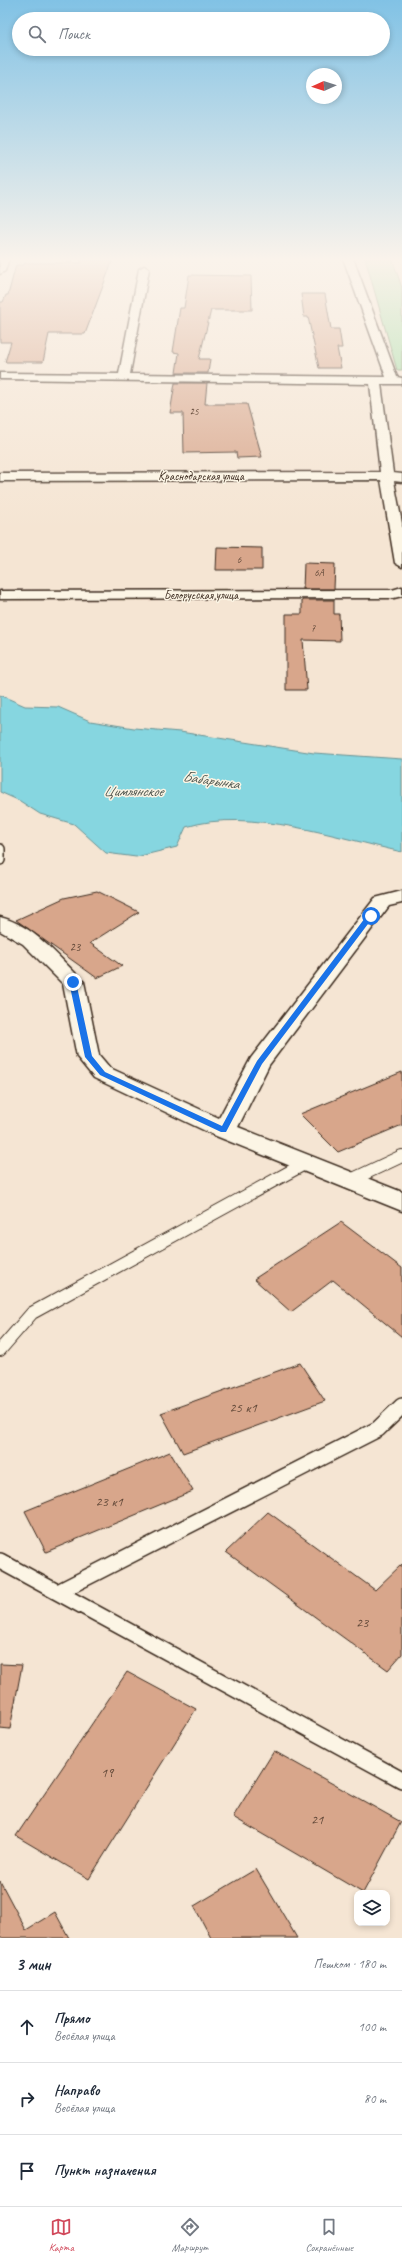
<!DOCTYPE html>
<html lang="ru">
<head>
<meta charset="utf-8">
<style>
	:root { --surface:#fff; --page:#f6f6f7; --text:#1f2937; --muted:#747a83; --line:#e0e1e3; --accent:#d1495b }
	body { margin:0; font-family:Caveat,sans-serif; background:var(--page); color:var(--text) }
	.controls { position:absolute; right:12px; bottom:12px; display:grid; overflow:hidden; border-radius:8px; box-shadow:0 2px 6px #0003 }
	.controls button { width:36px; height:36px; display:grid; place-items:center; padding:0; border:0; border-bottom:1px solid var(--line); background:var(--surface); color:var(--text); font:20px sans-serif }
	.compass { position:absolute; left:306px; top:68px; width:36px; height:36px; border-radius:50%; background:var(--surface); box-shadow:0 2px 6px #0003; rotate:267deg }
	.stop { position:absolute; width:12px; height:12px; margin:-9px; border:3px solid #1a73e8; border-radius:50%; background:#fff }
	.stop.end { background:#1a73e8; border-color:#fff; box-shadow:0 1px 4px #0008 }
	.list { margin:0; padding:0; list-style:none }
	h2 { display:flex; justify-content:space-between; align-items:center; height:52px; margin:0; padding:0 16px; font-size:17px }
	h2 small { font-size:13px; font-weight:400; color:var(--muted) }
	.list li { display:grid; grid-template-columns:26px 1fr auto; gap:12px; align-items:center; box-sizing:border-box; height:72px; padding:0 16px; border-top:1px solid var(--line) }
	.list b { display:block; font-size:15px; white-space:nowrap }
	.list p { margin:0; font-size:13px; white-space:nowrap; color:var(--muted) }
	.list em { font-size:13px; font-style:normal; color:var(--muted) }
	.icon { flex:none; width:22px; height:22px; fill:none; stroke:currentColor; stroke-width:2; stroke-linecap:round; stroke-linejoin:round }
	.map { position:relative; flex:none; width:402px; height:1938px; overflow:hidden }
	.search { position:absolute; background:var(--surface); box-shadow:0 2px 6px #0003; left:12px; right:12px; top:12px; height:44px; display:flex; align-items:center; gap:10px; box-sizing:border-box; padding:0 14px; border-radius:22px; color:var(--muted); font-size:15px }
	.sheet { height:268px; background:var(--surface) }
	nav { display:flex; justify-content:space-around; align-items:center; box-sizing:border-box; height:56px; border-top:1px solid var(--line); background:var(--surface); font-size:11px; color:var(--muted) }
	nav a { display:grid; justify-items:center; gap:2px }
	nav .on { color:var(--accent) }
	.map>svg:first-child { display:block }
	.green { fill:#a0dca3; stroke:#6e8360 }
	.water { fill:#86d6e0; stroke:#689192 }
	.building { fill:#d8a68b; stroke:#3b2a1e }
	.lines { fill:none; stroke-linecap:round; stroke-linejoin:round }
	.lane-far2-casing { stroke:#3b2a1e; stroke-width:12 }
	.lane-far1-casing { stroke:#3b2a1e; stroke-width:14 }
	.lane-casing { stroke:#3b2a1e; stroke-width:18 }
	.street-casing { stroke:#3b2a1e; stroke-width:3 }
	.lane-far2 { stroke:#fcf5e5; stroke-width:9 }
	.lane-far1 { stroke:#fcf5e5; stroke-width:12 }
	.lane { stroke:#fcf5e5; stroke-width:15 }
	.street { fill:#fcf5e5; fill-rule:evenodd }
	.route { fill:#1a73e8 }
	.labels { text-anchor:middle; stroke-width:3; stroke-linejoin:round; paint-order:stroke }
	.far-number-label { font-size:10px; fill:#624939 }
	.far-street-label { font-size:12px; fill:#3b2a1e; stroke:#fcf5e5 }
	.number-label { font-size:12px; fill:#624939 }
	.near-number-label { font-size:14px; fill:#624939 }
	.water-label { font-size:15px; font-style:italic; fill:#4e554e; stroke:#fcf5e5 }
</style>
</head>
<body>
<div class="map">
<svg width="402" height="1938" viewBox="0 0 402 1938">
	<rect width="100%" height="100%" fill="#f5e5d3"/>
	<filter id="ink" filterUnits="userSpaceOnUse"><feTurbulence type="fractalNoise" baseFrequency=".025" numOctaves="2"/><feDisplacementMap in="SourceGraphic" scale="8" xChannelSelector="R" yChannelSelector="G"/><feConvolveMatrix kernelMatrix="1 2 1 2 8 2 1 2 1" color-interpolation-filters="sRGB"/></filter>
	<g filter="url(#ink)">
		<path class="green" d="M365 258H392L402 288V370H397Z"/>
		<path class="water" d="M0 695 25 706 58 707 90 721 134 728 180 732 314 753 402 759V852C338 838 249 807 186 827L177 847 136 857 106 853 74 824 40 814 20 801 0 792Z"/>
		<path class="building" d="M82 259H111L112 262 85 334H49L43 362H5L11 342H0V302H3L6 295H8L16 265H24L25 263H81Z
			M189 275 251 276 252 310H211L199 359H210L208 373H176L179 353 173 352 180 308H184Z
			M301 294H325L331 329H339L342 348H337L341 368H319L308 317H304Z
			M175 383H207L205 404H247L262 457 237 458 236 452 184 453 183 413H170Z
			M217 547 262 548V570H216Z
			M304 563 335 564 334 589H303Z
			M302 600H334V614H339L340 641 303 640 307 690H286V614H302Z
			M97 891 139 912 90 943 122 966 97 978 16 920 64 898Z
			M402 1072V1125L338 1152 300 1114Z
			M341 1222 402 1268V1337L333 1280 291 1312 254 1279Z
			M300 1363 325 1401 183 1453 161 1413Z
			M170 1452 193 1491 46 1552 25 1511Z
			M268 1512 375 1590 402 1564V1654L388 1670 226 1552Z
			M0 1664 22 1665 10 1729 0 1728Z
			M127 1672 196 1709 89 1879 16 1836Z
			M274 1751 401 1822 363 1893 233 1817Z
			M256 1869 297 1938H211L194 1906Z
			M0 1881 26 1930 55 1912 69 1938H0Z"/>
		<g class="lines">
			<defs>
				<path id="lane-far2" d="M0 849V860"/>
				<path id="lane-far1" d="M349 1181 402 1156
					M0 1350 32 1313 306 1163"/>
				<path id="lane" d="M0 1561 402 1780
					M58 1592 378 1429 402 1406"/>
				<path id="street" d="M0 258H9L5 271 0 274Z
					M343 258H353L397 377 402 378V384H381L393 473 402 474V482L394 481 402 523V567L395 563 381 480 0 481V473L380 472 370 384 0 379V373L119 374 139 269 144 266 149 269 130 374 386 377Z
					M402 587V596L394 598 0 599V591L392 590Z
					M402 891V903L389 906 269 1065 238 1127 402 1192V1211L216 1136 94 1078 77 1057 63 984 23 944 0 931V917C33 925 57 955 80 978L84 982 99 1055 110 1068 219 1118 251 1058 375 898Z"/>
			</defs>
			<use href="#lane-far2" class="lane-far2-casing"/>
			<use href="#lane-far1" class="lane-far1-casing"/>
			<use href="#lane" class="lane-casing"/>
			<use href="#street" class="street-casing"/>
			<use href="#lane-far2" class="lane-far2"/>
			<use href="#lane-far1" class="lane-far1"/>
			<use href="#lane" class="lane"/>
			<use href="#street" class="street"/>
		</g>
	</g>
	<linearGradient id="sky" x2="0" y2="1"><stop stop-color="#81c2e5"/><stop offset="0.49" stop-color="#faf3eb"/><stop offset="1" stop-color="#faf3eb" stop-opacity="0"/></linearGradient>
	<rect width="402" height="529" fill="url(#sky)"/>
	<path class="route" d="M368 914 374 916 262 1064 226 1132H221L100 1075 85 1057 69 982 73 980 76 982 92 1056 105 1072 222 1126 257 1061Z"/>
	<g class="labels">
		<g class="far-number-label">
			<text x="194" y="415">25</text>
			<text x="239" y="563">6</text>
			<text x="319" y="576">6А</text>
			<text x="313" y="631">7</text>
		</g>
		<g class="far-street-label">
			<text x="201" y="480">Краснодарская улица</text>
			<text x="201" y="599">Белорусская улица</text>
		</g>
		<g class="number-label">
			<text x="75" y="951">23</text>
		</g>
		<g class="near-number-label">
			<text x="243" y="1412">25 к1</text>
			<text x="109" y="1506">23 к1</text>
			<text x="362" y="1627">23</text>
			<text x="107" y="1777">19</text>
			<text x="317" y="1824">21</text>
		</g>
		<g class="water-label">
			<text transform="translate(211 780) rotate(8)" y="5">Бабарынка</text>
			<text x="133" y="796">Цимлянское</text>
		</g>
	</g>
</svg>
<div class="controls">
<button><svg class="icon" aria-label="layers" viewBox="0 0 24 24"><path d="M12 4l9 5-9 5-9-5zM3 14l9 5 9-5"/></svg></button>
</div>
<svg class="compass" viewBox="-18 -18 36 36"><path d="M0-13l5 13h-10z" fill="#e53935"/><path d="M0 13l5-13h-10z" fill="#747a83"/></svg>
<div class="stop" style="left:371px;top:916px"></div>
<div class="stop end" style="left:73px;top:982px"></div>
<div class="search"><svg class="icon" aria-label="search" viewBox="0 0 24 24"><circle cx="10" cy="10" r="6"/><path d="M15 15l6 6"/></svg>Поиск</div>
</div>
<section class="sheet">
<h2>3 мин<small>Пешком · 180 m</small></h2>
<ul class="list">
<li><svg class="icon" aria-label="ahead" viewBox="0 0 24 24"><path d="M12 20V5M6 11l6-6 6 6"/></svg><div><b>Прямо</b><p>Весёлая улица</p></div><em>100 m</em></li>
<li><svg class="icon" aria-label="right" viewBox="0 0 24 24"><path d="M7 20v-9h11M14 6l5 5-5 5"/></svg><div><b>Направо</b><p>Весёлая улица</p></div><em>80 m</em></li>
<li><svg class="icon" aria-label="arrive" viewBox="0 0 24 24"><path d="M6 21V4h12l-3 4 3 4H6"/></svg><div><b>Пункт назначения</b></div></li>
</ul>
</section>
<nav>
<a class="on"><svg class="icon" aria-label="map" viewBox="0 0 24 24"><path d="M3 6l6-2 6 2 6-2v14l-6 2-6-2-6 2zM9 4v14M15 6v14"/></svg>Карта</a>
<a><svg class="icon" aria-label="directions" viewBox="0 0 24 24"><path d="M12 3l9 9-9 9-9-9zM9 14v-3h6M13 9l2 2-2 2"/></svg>Маршрут</a>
<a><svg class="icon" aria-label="saved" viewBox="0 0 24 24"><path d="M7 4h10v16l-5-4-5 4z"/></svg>Сохранённые</a>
</nav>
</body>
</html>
